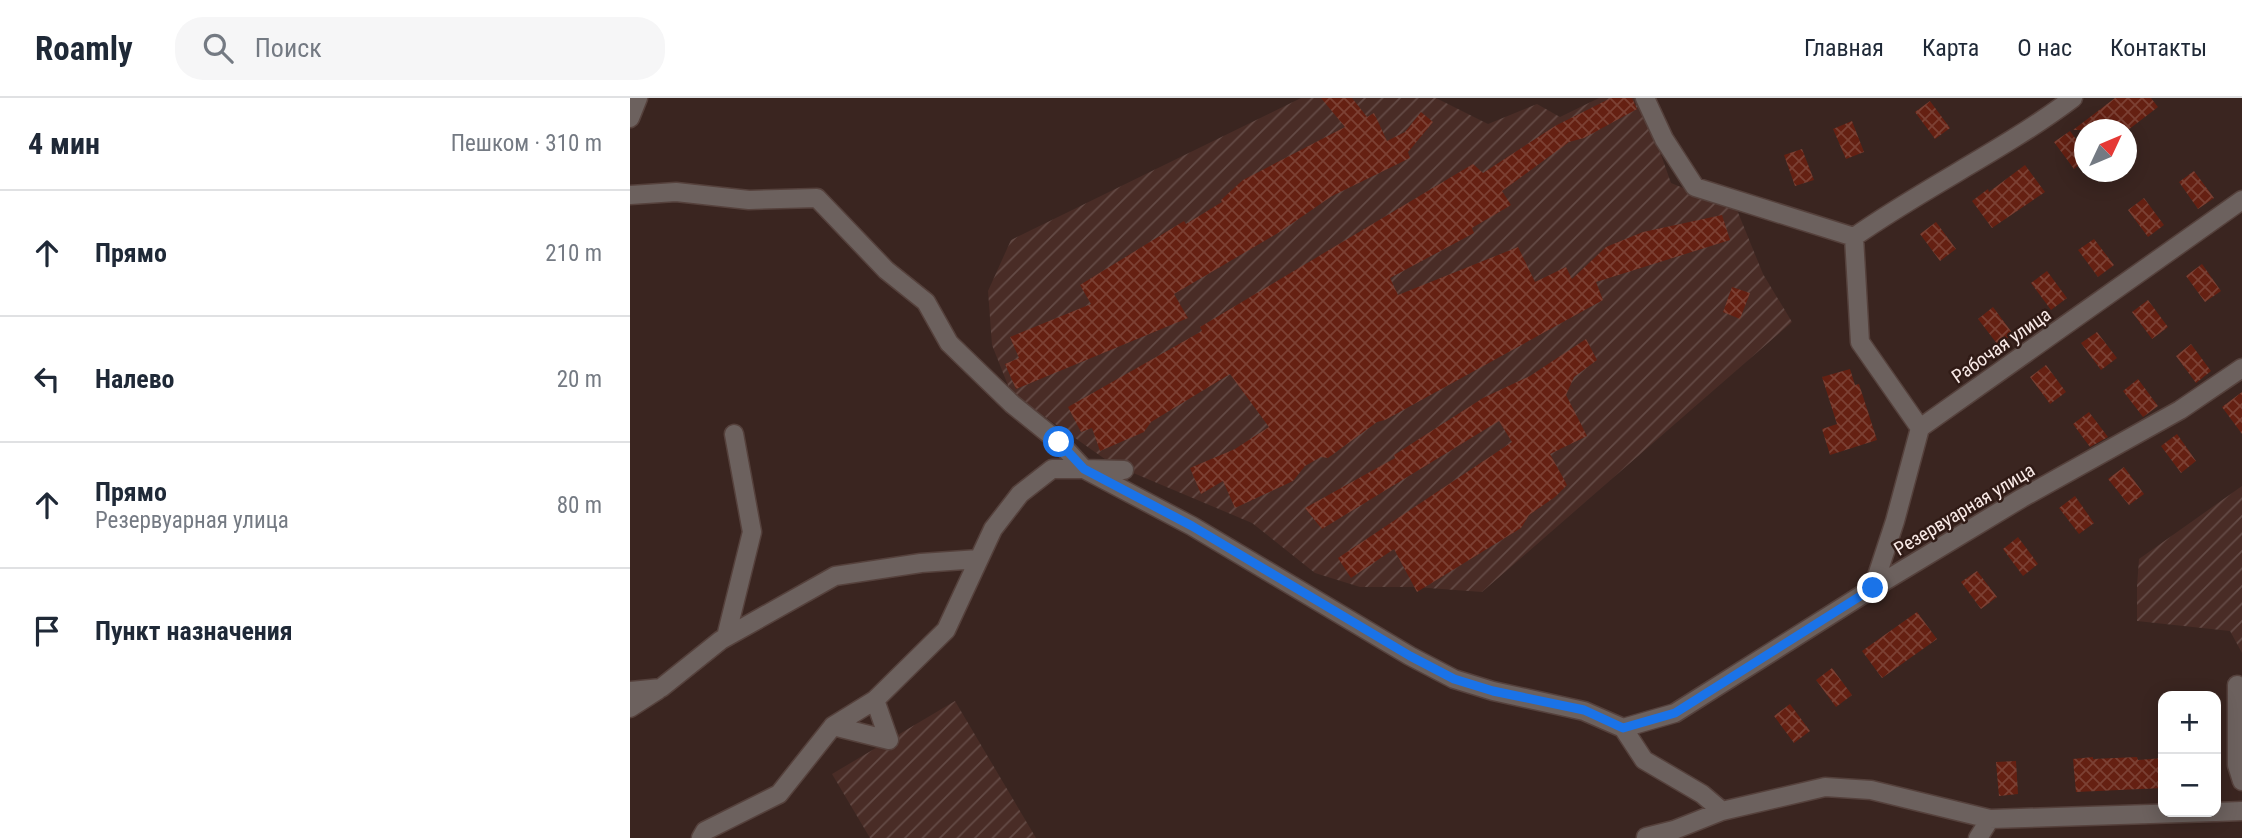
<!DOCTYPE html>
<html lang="ru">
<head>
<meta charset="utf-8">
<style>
	:root { --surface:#fff; --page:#f6f6f7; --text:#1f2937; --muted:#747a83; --line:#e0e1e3 }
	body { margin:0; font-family:"Roboto Condensed",sans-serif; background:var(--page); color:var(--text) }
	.controls { position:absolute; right:21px; bottom:21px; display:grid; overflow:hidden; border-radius:14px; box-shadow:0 4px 18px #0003 }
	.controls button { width:63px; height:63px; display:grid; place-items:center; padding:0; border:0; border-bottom:2px solid var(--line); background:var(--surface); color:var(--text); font:35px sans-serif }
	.compass { position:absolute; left:1444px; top:21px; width:63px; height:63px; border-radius:50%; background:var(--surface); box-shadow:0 4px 18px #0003; rotate:46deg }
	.stop { position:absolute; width:21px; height:21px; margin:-16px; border:5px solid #1a73e8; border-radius:50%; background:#fff }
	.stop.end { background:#1a73e8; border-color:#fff; box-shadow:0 2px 7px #0008 }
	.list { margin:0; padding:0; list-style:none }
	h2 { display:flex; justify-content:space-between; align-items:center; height:91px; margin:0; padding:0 28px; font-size:30px }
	h2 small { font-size:23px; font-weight:400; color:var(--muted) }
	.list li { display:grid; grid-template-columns:46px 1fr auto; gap:21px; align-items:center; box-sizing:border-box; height:126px; padding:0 28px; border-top:2px solid var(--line) }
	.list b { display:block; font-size:26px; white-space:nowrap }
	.list p { margin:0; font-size:23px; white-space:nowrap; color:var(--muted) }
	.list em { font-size:23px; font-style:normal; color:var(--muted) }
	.icon { flex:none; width:38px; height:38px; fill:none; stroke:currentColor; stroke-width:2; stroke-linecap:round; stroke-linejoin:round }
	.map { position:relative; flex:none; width:1612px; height:740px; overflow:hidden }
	header { display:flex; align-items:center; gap:42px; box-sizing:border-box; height:98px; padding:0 35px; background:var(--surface); border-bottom:2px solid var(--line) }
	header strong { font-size:33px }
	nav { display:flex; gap:38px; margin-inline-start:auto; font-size:24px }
	.search { width:490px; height:63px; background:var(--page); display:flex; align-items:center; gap:18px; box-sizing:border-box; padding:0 24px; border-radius:28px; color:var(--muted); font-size:26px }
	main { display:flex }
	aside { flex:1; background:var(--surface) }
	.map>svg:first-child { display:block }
	.industrial { fill:url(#industrial-furrows) }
	.building { fill:url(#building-cross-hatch) }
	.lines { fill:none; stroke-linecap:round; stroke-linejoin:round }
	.minor-casing { stroke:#55413c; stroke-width:21 }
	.minor { stroke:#6c615e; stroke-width:18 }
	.route { stroke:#1a73e8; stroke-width:9 }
	.labels { text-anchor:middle; stroke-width:5; stroke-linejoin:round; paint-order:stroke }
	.street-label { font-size:19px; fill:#f9eae7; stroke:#301b16 }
</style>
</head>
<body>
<header>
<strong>Roamly</strong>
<div class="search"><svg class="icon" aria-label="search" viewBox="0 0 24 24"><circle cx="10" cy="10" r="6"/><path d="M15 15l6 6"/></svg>Поиск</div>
<nav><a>Главная</a><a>Карта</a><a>О нас</a><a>Контакты</a></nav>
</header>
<main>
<aside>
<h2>4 мин<small>Пешком · 310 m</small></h2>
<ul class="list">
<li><svg class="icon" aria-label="ahead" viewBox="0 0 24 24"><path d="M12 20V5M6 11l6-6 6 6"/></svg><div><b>Прямо</b></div><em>210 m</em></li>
<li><svg class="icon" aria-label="left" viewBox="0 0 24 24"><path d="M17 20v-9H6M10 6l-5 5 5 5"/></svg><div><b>Налево</b></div><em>20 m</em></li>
<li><svg class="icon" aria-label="ahead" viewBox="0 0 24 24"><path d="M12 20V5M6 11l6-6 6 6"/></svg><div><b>Прямо</b><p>Резервуарная улица</p></div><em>80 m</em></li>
<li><svg class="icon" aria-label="arrive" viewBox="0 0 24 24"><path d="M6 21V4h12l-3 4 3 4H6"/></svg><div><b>Пункт назначения</b></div></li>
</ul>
</aside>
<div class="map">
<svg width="1612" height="740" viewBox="0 0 1612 740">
	<defs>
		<pattern id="industrial-furrows" width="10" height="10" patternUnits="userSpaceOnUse" patternTransform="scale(1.75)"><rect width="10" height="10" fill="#492c26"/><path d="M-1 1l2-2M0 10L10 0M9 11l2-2" fill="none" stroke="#644b46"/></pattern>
		<pattern id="building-cross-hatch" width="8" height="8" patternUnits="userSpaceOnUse" patternTransform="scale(1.75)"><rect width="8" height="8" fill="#652012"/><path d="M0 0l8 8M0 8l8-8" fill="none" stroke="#7c4134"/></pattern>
	</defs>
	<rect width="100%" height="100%" fill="#3a2520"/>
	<path class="industrial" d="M671 0H806L858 26 907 6 930 19 969 0H1011L1041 85 1107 112 1133 176 1162 224 852 494 785 489H730L685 475 622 425 482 366 381 295 362 247 358 193 381 142Z
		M1612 388V555L1600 533 1507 523V488L1509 461Z
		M325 603 406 740H240L202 676Z"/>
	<path class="building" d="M691 0H722L737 19 744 15 757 43 775 34 791 14 803 24 778 54 780 60 702 98 648 135 544 196 558 220 386 291 375 266 389 260 380 239 461 206 450 187 554 123 556 126 592 104 591 102 613 82 715 29Z
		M981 0H1002L1007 11 954 40 939 44 872 93 881 107 842 130 844 135 760 180 768 197 888 149 905 184 936 169 942 181 976 149 1013 134 1092 117 1100 142 966 184 973 202 755 322 747 324 698 360 691 359 675 368 663 383 605 410 593 383 571 396 560 370 605 351 639 329 600 276 521 324 514 334 470 353 462 330 451 334 438 309 572 233 570 229 843 66 853 75 925 28Z
		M1485 0H1521L1528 9 1498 32H1443Z
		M1300 3 1320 30 1305 41 1285 14Z
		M1222 23 1234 54 1216 61 1203 31Z
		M1440 33 1454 52V63L1444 71 1424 44Z
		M1172 51 1184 82 1165 88 1154 57Z
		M1395 67 1415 94 1362 130 1342 103 1358 91 1359 94Z
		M1564 73 1584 100 1568 111 1549 84Z
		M1514 100 1534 127 1518 139 1498 112Z
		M1306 124 1326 151 1310 163 1290 136Z
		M1464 141 1484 167 1468 179 1448 152Z
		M1572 166 1591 193 1575 204 1556 178Z
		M1417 173 1437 200 1421 212 1401 185Z
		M1102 189 1120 195 1110 221 1093 214Z
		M1518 202 1538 229 1522 241 1502 214Z
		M1363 209 1383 236 1368 247 1348 221Z
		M1467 234 1487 260 1471 272 1451 245Z
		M956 241 967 262 944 279 936 297 957 338 920 356 937 387 925 399 899 417 891 430 787 494 764 451 721 480 708 460 882 344 869 323 692 431 675 410 765 360 764 357 853 300 900 278Z
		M1561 246 1581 273 1566 285 1546 258Z
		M1416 267 1436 294 1420 306 1400 279Z
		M1220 271 1225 287 1229 286 1247 342 1200 357 1192 331 1207 326 1192 279Z
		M1508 281 1528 308 1513 319 1493 293Z
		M1612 294V336L1592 309Z
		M1459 314 1478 339 1460 349 1443 326Z
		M1547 336 1566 363 1551 375 1531 348Z
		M1494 369 1514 396 1499 407 1478 381Z
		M1445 398 1464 425 1449 436 1429 410Z
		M1388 439 1408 466 1393 478 1373 451Z
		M1347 473 1367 499 1351 511 1331 484Z
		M1287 514 1307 541 1252 580 1232 553Z
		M1202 570 1222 597 1206 609 1186 582Z
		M1160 606 1180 633 1164 645 1144 618Z
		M1463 659V661L1507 659 1508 662 1533 660V690L1446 694 1443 661Z
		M1386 663 1388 696 1369 698 1366 664Z"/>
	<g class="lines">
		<defs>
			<path id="minor" d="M1015 0 1034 41 1065 89 1224 139
				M0 20 8 0
				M0 97 46 94 119 102 187 100 256 172 296 204 319 245 382 306 429 344 454 371 494 372
				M1224 139C1295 89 1374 52 1443 0
				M1224 139 1230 244 1290 330
				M1243 490 1265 423 1290 330 1612 102
				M96 539 122 434 104 336
				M1607 587V667L1612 683
				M0 593 31 590 91 542 205 478 291 465 349 461
				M0 610 28 592
				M203 628 259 642 245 602
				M993 630 1045 615 1243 490 1392 400 1550 312 1612 270
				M1586 714 1612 713
				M1016 739 1044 732 1092 713 1195 689 1241 692 1360 721
				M71 740 75 733 149 696 203 628 245 602 316 532 363 431 390 396 422 371H454L562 428 780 558 824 581 863 593 954 613 993 630 1014 662 1072 696 1092 713
				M1348 740 1360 721 1584 714"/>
		</defs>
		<use href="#minor" class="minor-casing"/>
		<use href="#minor" class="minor"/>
	</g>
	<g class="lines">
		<path class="route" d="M429 344 454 371 562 428 780 558 824 581 863 593 954 612 993 630 1045 615 1243 490"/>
	</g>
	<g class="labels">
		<g class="street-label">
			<text transform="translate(1371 247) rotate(-35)" y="7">Рабочая улица</text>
			<text transform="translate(1334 411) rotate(-31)" y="7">Резервуарная улица</text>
		</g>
	</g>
</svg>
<div class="controls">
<button>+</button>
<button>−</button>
</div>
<svg class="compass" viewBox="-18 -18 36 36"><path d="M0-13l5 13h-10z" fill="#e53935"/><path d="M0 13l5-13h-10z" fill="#747a83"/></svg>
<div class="stop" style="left:429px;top:344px"></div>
<div class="stop end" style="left:1243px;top:490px"></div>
</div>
</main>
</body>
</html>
